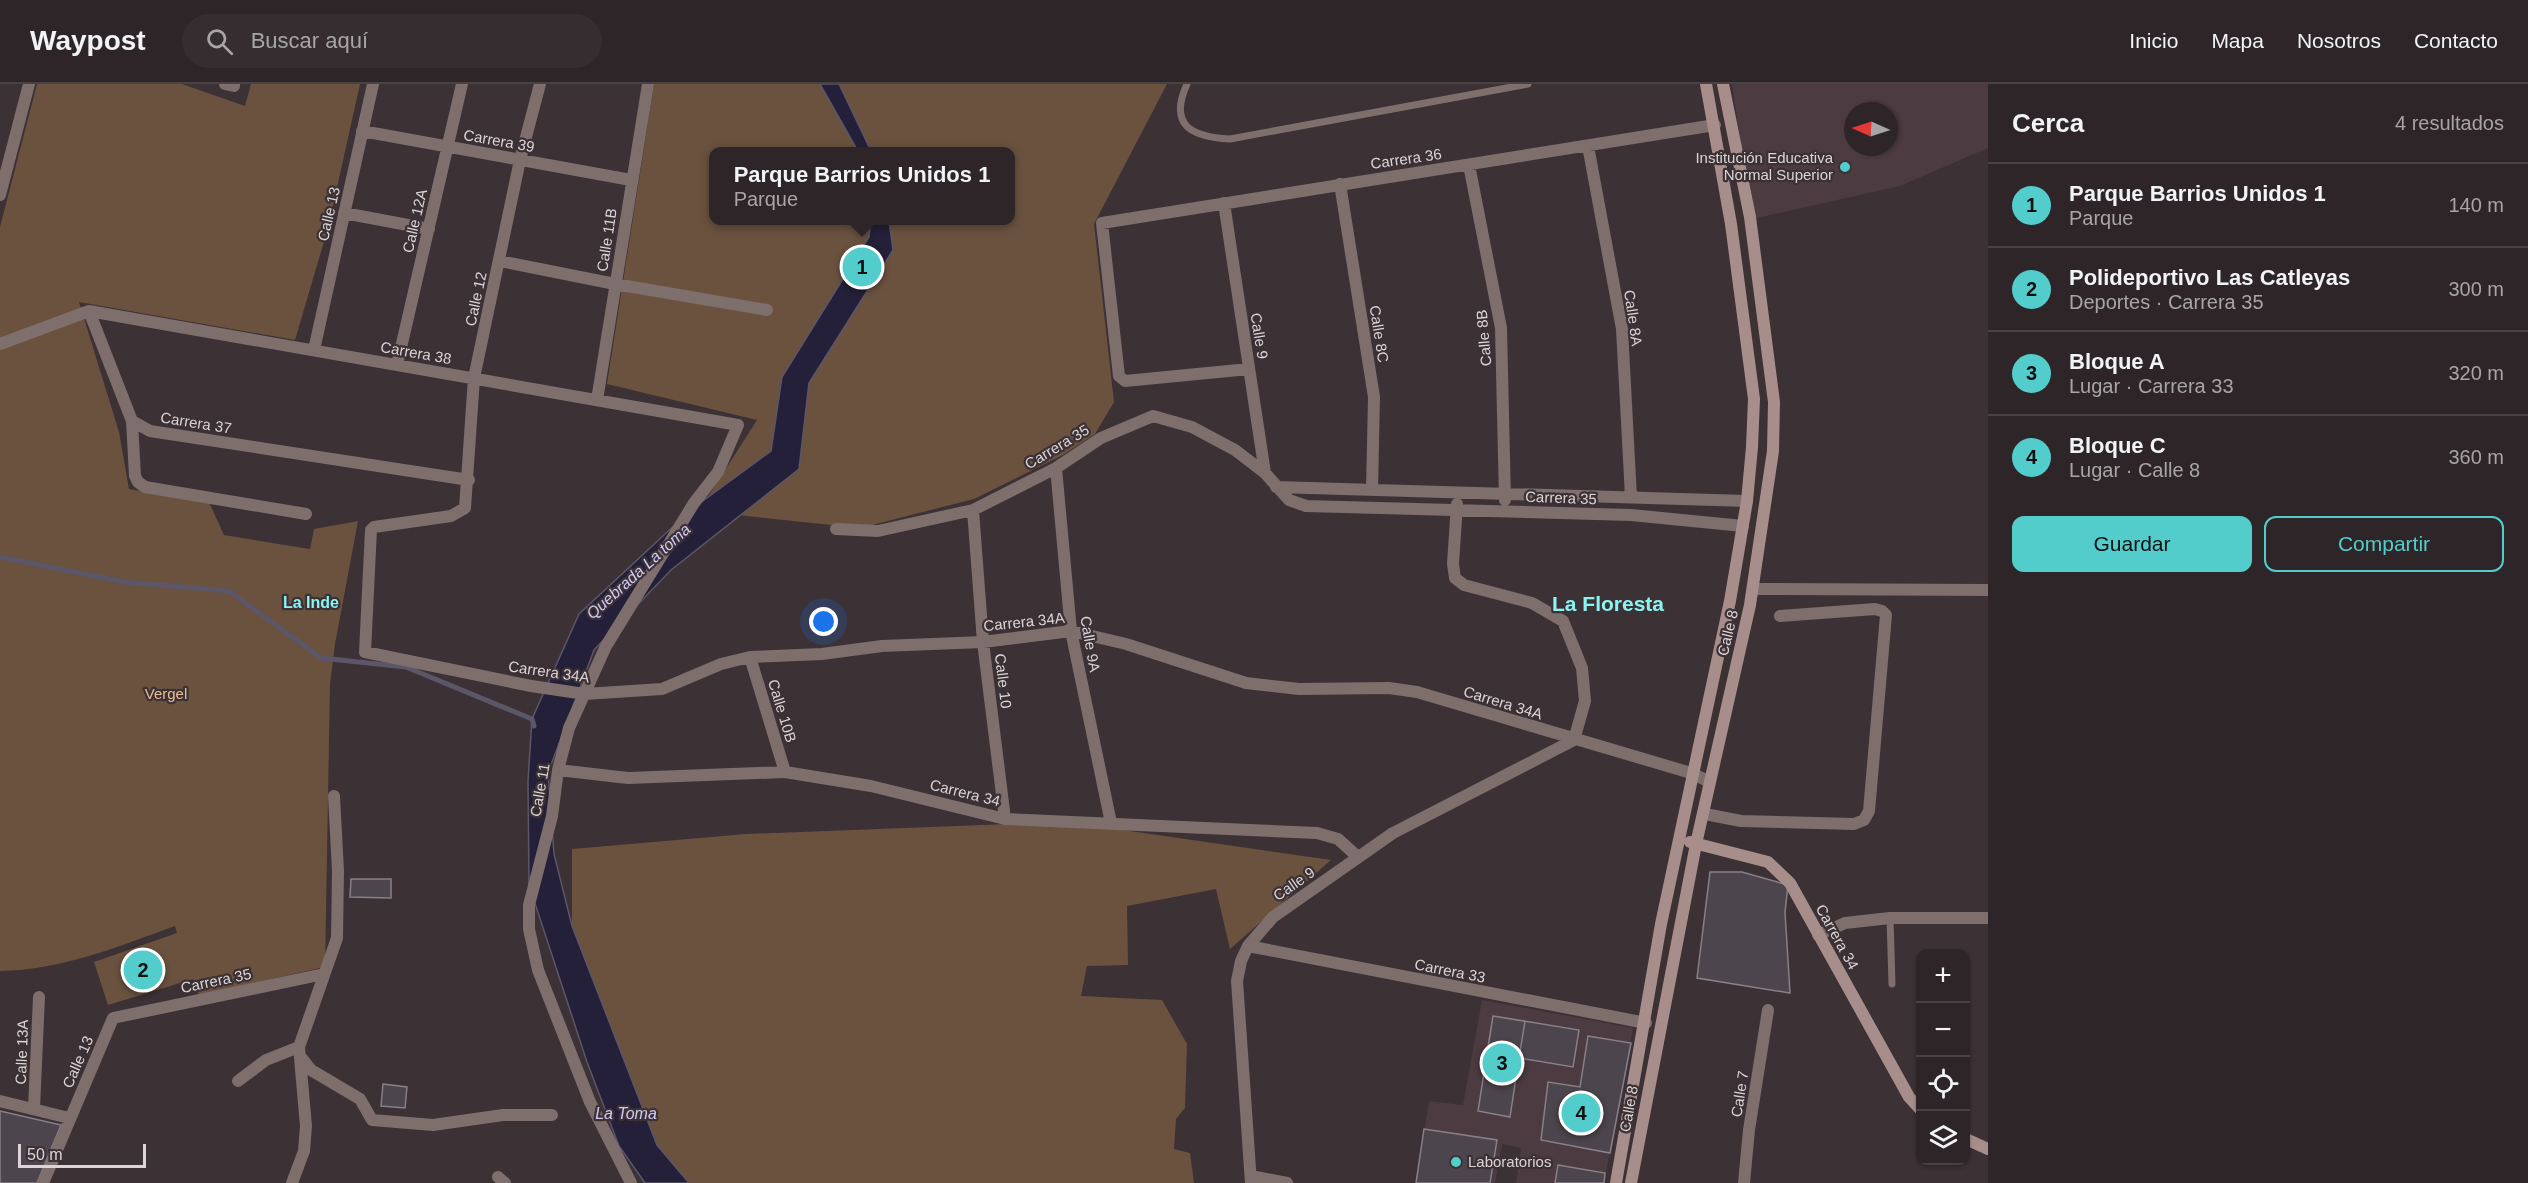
<!DOCTYPE html>
<html lang="es">
<head>
<meta charset="utf-8">
<style>
	:root { --surface:#2d2528; --page:#352d30; --text:#f1f3f6; --muted:#a7a5a8; --line:#484245; --accent:#53cdcb }
	body { margin:0; font-family:Helvetica,sans-serif; background:var(--page); color:var(--text) }
	.controls { position:absolute; right:18px; bottom:18px; display:grid; overflow:hidden; border-radius:12px; box-shadow:0 2px 4px #0004 }
	.controls button { width:54px; height:54px; display:grid; place-items:center; padding:0; border:0; border-bottom:2px solid var(--line); background:var(--surface); color:var(--text); font:30px sans-serif }
	.compass { position:absolute; left:1844px; top:18px; width:54px; height:54px; border-radius:50%; background:var(--surface); box-shadow:0 2px 4px #0004; rotate:273deg }
	.scale { position:absolute; left:18px; bottom:15px; width:128px; box-sizing:border-box; padding-left:6px; border:3px solid #dcd5d7; border-top:0; font-size:16px; line-height:21px; white-space:nowrap; color:#dcd5d7; -webkit-text-stroke:4px #3c3135; paint-order:stroke }
	.you { position:absolute; left:824px; top:538px; width:21px; height:21px; margin:-15px; border:4px solid #fff; border-radius:50%; background:#1a73e8; box-shadow:0 0 0 9px #1a73e833 }
	.badge { display:grid; place-items:center; width:39px; height:39px; border-radius:50%; background:var(--accent); color:#111; font-size:20px; font-weight:700 }
	.pin { position:absolute; translate:-50% -50%; border:3px solid #fff; box-shadow:0 2px 6px #0006 }
	.popup { position:absolute; left:709px; top:63px; width:306px; height:78px; box-sizing:border-box; display:grid; place-content:center; border-radius:12px; background:var(--surface); filter:drop-shadow(0 2px 4px #0005); font-size:20px; white-space:nowrap; color:var(--muted) }
	.popup b { font-size:22px; color:var(--text) }
	.popup::after { content:''; position:absolute; left:50%; top:100%; margin-left:-12px; border:12px solid transparent; border-top-color:var(--surface) }
	.list { margin:0; padding:0; list-style:none }
	h2 { display:flex; justify-content:space-between; align-items:center; height:78px; margin:0; padding:0 24px; font-size:26px }
	h2 small { font-size:20px; font-weight:400; color:var(--muted) }
	.list li { display:grid; grid-template-columns:39px 1fr auto; gap:18px; align-items:center; box-sizing:border-box; height:84px; padding:0 24px; border-top:2px solid var(--line) }
	.list b { display:block; font-size:22px; white-space:nowrap }
	.list p { margin:0; font-size:20px; white-space:nowrap; color:var(--muted) }
	.list em { font-size:20px; font-style:normal; color:var(--muted) }
	.actions { display:flex; gap:12px; padding:18px 24px }
	.actions a { flex:1; padding:14px 0; border:2px solid var(--accent); border-radius:12px; text-align:center; font-size:21px; color:var(--accent) }
	.actions .main { background:var(--accent); color:#111 }
	.icon { flex:none; width:33px; height:33px; fill:none; stroke:currentColor; stroke-width:2; stroke-linecap:round; stroke-linejoin:round }
	.map { position:relative; flex:none; width:1988px; height:1099px; overflow:hidden }
	header { display:flex; align-items:center; gap:36px; box-sizing:border-box; height:84px; padding:0 30px; background:var(--surface); border-bottom:2px solid var(--line) }
	header strong { font-size:28px }
	nav { display:flex; gap:33px; margin-inline-start:auto; font-size:21px }
	.search { width:420px; height:54px; background:var(--page); display:flex; align-items:center; gap:15px; box-sizing:border-box; padding:0 21px; border-radius:33px; color:var(--muted); font-size:22px }
	main { display:flex }
	aside { flex:1; background:var(--surface) }
	.map>svg:first-child { display:block }
	.built { fill:#4c3b41; fill-rule:evenodd }
	.green { fill:#6a523f; fill-rule:evenodd }
	.water { fill:#242039; stroke:#5b5668; stroke-width:1.5 }
	.lines { fill:none; stroke-linecap:round; stroke-linejoin:round }
	.stream { stroke:#5b5668; stroke-width:5 }
	.building { fill:#4c454d; stroke:#888089; stroke-width:1.5 }
	.lane { stroke:#7e6e6c; stroke-width:7 }
	.street { stroke:#7e6e6c; stroke-width:12 }
	.secondary { stroke:#a78e8b; stroke-width:12 }
	.poi-dot { fill:#53cdcb; stroke:#3c3135; stroke-width:2 }
	.labels { text-anchor:middle; stroke-width:4.5; stroke-linejoin:round; paint-order:stroke }
	.street-label { font-size:15px; fill:#dcd5d7; stroke:#3c3135 }
	.poi-label { font-size:15px; fill:#dcd5d7; stroke:#3c3135; text-anchor:end }
	.park-label { font-size:15px; fill:#ecbb96; stroke:#3c3135 }
	.water-label { font-size:16px; font-style:italic; fill:#d0cbf7; stroke:#3c3135 }
	.neighbourhood-label { font-size:16px; font-weight:bold; fill:#89f4f2; stroke:#3c3135 }
	.district-label { font-size:21px; font-weight:bold; fill:#89f4f2; stroke:#3c3135 }
</style>
</head>
<body>
<header>
<strong>Waypost</strong>
<div class="search"><svg class="icon" aria-label="search" viewBox="0 0 24 24"><circle cx="10" cy="10" r="6"/><path d="M15 15l6 6"/></svg>Buscar aquí</div>
<nav><a>Inicio</a><a>Mapa</a><a>Nosotros</a><a>Contacto</a></nav>
</header>
<main>
<div class="map">
<svg width="1988" height="1099" viewBox="0 0 1988 1099">
	<rect width="100%" height="100%" fill="#3c3135"/>
	<path class="built" d="M1732 0H1988V64L1900 102 1752 135ZM1853 27H1889V63H1853Z
		M1482 916 1633 944 1604 1099H1516L1521 1064 1502 1060 1495 1099H1416L1429 1017 1463 1021Z"/>
	<path class="green" d="M37 0H182L245 22 251 0H360L328 144 295 256 79 218 119 348 129 405 209 418 224 451 310 465 314 445 358 437 335 560 330 600 325 883 199 911 193 895 108 921 94 878 177 849 175 842C117 863 62 886 0 887V143Z
		M654 0H1167L1094 140 1114 318 1095 350 1063 371 974 415 860 444 699 427 757 336 607 300ZM714 68H1010V136H714Z
		M1008 740 1109 744 1331 776 1230 865 1216 805 1127 822 1128 881 1087 882 1081 912 1162 916 1187 960 1185 1024 1176 1035 1174 1065 1190 1069 1194 1099H689L657 1061 572 842V765L746 750Z"/>
	<path class="water" d="M820 0H839L871 67H858Z
		M871 137H889L893 166 809 299 799 385 671 486 594 566 548 689 554 770 572 842 657 1061 689 1099H645L619 1062 587 978 529 801 528 697 532 635 579 530 692 425 771 367 782 293 869 153Z"/>
	<g class="lines">
		<path class="stream" d="M0 473 124 498 229 507 321 574 406 583 532 635 534 642"/>
	</g>
	<path class="building" d="M1710 788H1742L1788 801 1785 828 1790 909 1697 894Z
		M351 795H391V814L350 813Z
		M1493 932 1579 946 1573 983 1519 974 1510 1033 1478 1027Z
		M1493 932 1525 937 1519 974 1487 969Z
		M1588 952 1631 959 1610 1069 1541 1056 1548 998 1580 1003Z
		M383 1000 407 1003 405 1024 381 1022Z
		M0 1027 61 1041 37 1099H0Z
		M1424 1045 1497 1056 1490 1099H1416Z
		M1558 1081 1605 1089 1604 1099H1555Z"/>
	<g class="lines">
		<path class="lane" d="M1187 0C1168 42 1192 53 1230 55L1528 0
			M1890 834 1892 900"/>
		<path class="street" d="M225 0 234 2V0
			M540 0 520 76 474 294 465 424 451 432 374 443 371 446 365 568 531 602 585 610 662 605 721 580 750 573 822 570 882 562 983 558 1071 547 1126 560 1246 599 1299 605 1389 604 1417 608 1691 689 1710 698
			M362 47 631 96
			M1588 62 1622 245 1631 413
			M1469 81 1501 244 1505 416
			M1340 100 1374 313 1372 406
			M0 111 29 0
			M1224 119 1265 389
			M344 129 429 145
			M500 177 615 200 767 226
			M89 227 738 341 718 388 694 419 606 562 569 644 558 686 552 732 529 821V845L538 886 590 1018 631 1099
			M89 227 132 337 150 347 469 396
			M0 260 89 227
			M314 266 373 0
			M397 281 462 0
			M1249 285 1125 297 1119 292 1102 139 1715 41
			M597 316 648 0
			M132 337 135 392 138 398 145 403 306 430
			M1056 384 1071 547 1111 739
			M1276 403 1747 417
			M1457 420 1453 480 1455 494 1464 501 1532 519 1563 537 1582 584 1585 617 1574 656
			M973 426 983 558 1005 735
			M836 445 878 447 973 426 1056 384 1101 354 1153 332 1192 343 1235 366 1265 389 1289 416 1306 422 1631 431 1743 442
			M1753 505 1988 506
			M750 573 785 688
			M558 686 628 694 785 688 871 702 1005 735 1317 749 1338 755 1358 773
			M1705 730 1741 737 1854 740 1864 736 1869 727 1886 531 1882 527 1875 525 1780 532
			M1818 851 1845 839 1890 834H1988
			M1248 862 1646 939
			M300 972 311 986 360 1015 372 1036 433 1041 503 1031H552
			M238 997 266 976 299 963
			M0 1017 69 1034
			M34 1024 39 913
			M1251 1092 1287 1099
			M498 1093 505 1099
			M43 1099 113 934 324 890
			M292 1099 304 1067 306 1042 299 963 337 854 338 787 334 712
			M1251 1099 1237 897 1241 877 1248 862 1273 833 1393 749 1574 656
			M1744 1099 1749 1046 1768 926"/>
		<path class="secondary" d="M1690 758 1768 778 1790 799 1909 1013 1920 1025
			M1966 1055 1988 1065
			M1616 1099 1661 840 1730 517 1747 417 1752 363 1754 315 1731 140 1706 0
			M1631 1099 1696 760 1750 521 1773 367 1774 318 1750 133 1723 0"/>
	</g>
	<g class="poi-dot">
		<circle cx="1845" cy="83" r="6"/>
		<circle cx="1456" cy="1078" r="6"/>
	</g>
	<g class="labels">
		<g class="street-label">
			<text transform="translate(499 57) rotate(10)" y="5">Carrera 39</text>
			<text transform="translate(1406 75) rotate(-8)" y="5">Carrera 36</text>
			<text transform="translate(329 130) rotate(-77)" y="5">Calle 13</text>
			<text transform="translate(415 137) rotate(-77)" y="5">Calle 12A</text>
			<text transform="translate(607 156) rotate(-81)" y="5">Calle 11B</text>
			<text transform="translate(476 215) rotate(-78)" y="5">Calle 12</text>
			<text transform="translate(1633 234) rotate(82)" y="5">Calle 8A</text>
			<text transform="translate(1379 250) rotate(81)" y="5">Calle 8C</text>
			<text transform="translate(1259 252) rotate(81)" y="5">Calle 9</text>
			<text transform="translate(1484 254) rotate(-95)" y="5">Calle 8B</text>
			<text transform="translate(416 269) rotate(10)" y="5">Carrera 38</text>
			<text transform="translate(196 339) rotate(9)" y="5">Carrera 37</text>
			<text transform="translate(1057 363) rotate(-31)" y="5">Carrera 35</text>
			<text transform="translate(1561 414) rotate(2)" y="5">Carrera 35</text>
			<text transform="translate(1024 538) rotate(-6)" y="5">Carrera 34A</text>
			<text transform="translate(1728 549) rotate(-77)" y="5">Calle 8</text>
			<text transform="translate(1090 560) rotate(80)" y="5">Calle 9A</text>
			<text transform="translate(549 588) rotate(8)" y="5">Carrera 34A</text>
			<text transform="translate(1003 597) rotate(83)" y="5">Calle 10</text>
			<text transform="translate(1503 619) rotate(17)" y="5">Carrera 34A</text>
			<text transform="translate(782 627) rotate(73)" y="5">Calle 10B</text>
			<text transform="translate(540 706) rotate(-80)" y="5">Calle 11</text>
			<text transform="translate(965 709) rotate(14)" y="5">Carrera 34</text>
			<text transform="translate(1294 800) rotate(-35)" y="5">Calle 9</text>
			<text transform="translate(1837 853) rotate(61)" y="5">Carrera 34</text>
			<text transform="translate(1450 887) rotate(11)" y="5">Carrera 33</text>
			<text transform="translate(216 897) rotate(-12)" y="5">Carrera 35</text>
			<text transform="translate(22 968) rotate(-88)" y="5">Calle 13A</text>
			<text transform="translate(78 978) rotate(-66)" y="5">Calle 13</text>
			<text transform="translate(1740 1010) rotate(-81)" y="5">Calle 7</text>
			<text transform="translate(1629 1025) rotate(-80)" y="5">Calle 8</text>
		</g>
		<g class="poi-label">
			<text x="1833" y="79">Institución Educativa<tspan x="1833" dy="17">Normal Superior</tspan></text>
			<text x="1468" y="1083" text-anchor="start">Laboratorios</text>
		</g>
		<g class="park-label">
			<text x="166" y="615">Vergel</text>
		</g>
		<g class="water-label">
			<text transform="translate(638 487) rotate(-42)" y="6">Quebrada La toma</text>
			<text x="626" y="1035">La Toma</text>
		</g>
		<g class="neighbourhood-label">
			<text x="311" y="524">La Inde</text>
		</g>
		<g class="district-label">
			<text x="1608" y="527">La Floresta</text>
		</g>
	</g>
</svg>
<div class="controls">
<button>+</button>
<button>−</button>
<button><svg class="icon" aria-label="locate" viewBox="0 0 24 24"><circle cx="12" cy="12" r="6"/><path d="M12 2v4M12 18v4M2 12h4M18 12h4"/></svg></button>
<button><svg class="icon" aria-label="layers" viewBox="0 0 24 24"><path d="M12 4l9 5-9 5-9-5zM3 14l9 5 9-5"/></svg></button>
</div>
<svg class="compass" viewBox="-18 -18 36 36"><path d="M0-13l5 13h-10z" fill="#e53935"/><path d="M0 13l5-13h-10z" fill="#a7a5a8"/></svg>
<div class="scale">50 m</div>
<div class="you"></div>
<div class="pin badge" style="left:862px;top:183px">1</div>
<div class="popup"><b>Parque Barrios Unidos 1</b>Parque</div>
<div class="pin badge" style="left:143px;top:886px">2</div>
<div class="pin badge" style="left:1502px;top:979px">3</div>
<div class="pin badge" style="left:1581px;top:1029px">4</div>
</div>
<aside>
<h2>Cerca<small>4 resultados</small></h2>
<ul class="list">
<li><span class="badge">1</span><div><b>Parque Barrios Unidos 1</b><p>Parque</p></div><em>140 m</em></li>
<li><span class="badge">2</span><div><b>Polideportivo Las Catleyas</b><p>Deportes · Carrera 35</p></div><em>300 m</em></li>
<li><span class="badge">3</span><div><b>Bloque A</b><p>Lugar · Carrera 33</p></div><em>320 m</em></li>
<li><span class="badge">4</span><div><b>Bloque C</b><p>Lugar · Calle 8</p></div><em>360 m</em></li>
</ul>
<div class="actions"><a class="main">Guardar</a><a>Compartir</a></div>
</aside>
</main>
</body>
</html>
